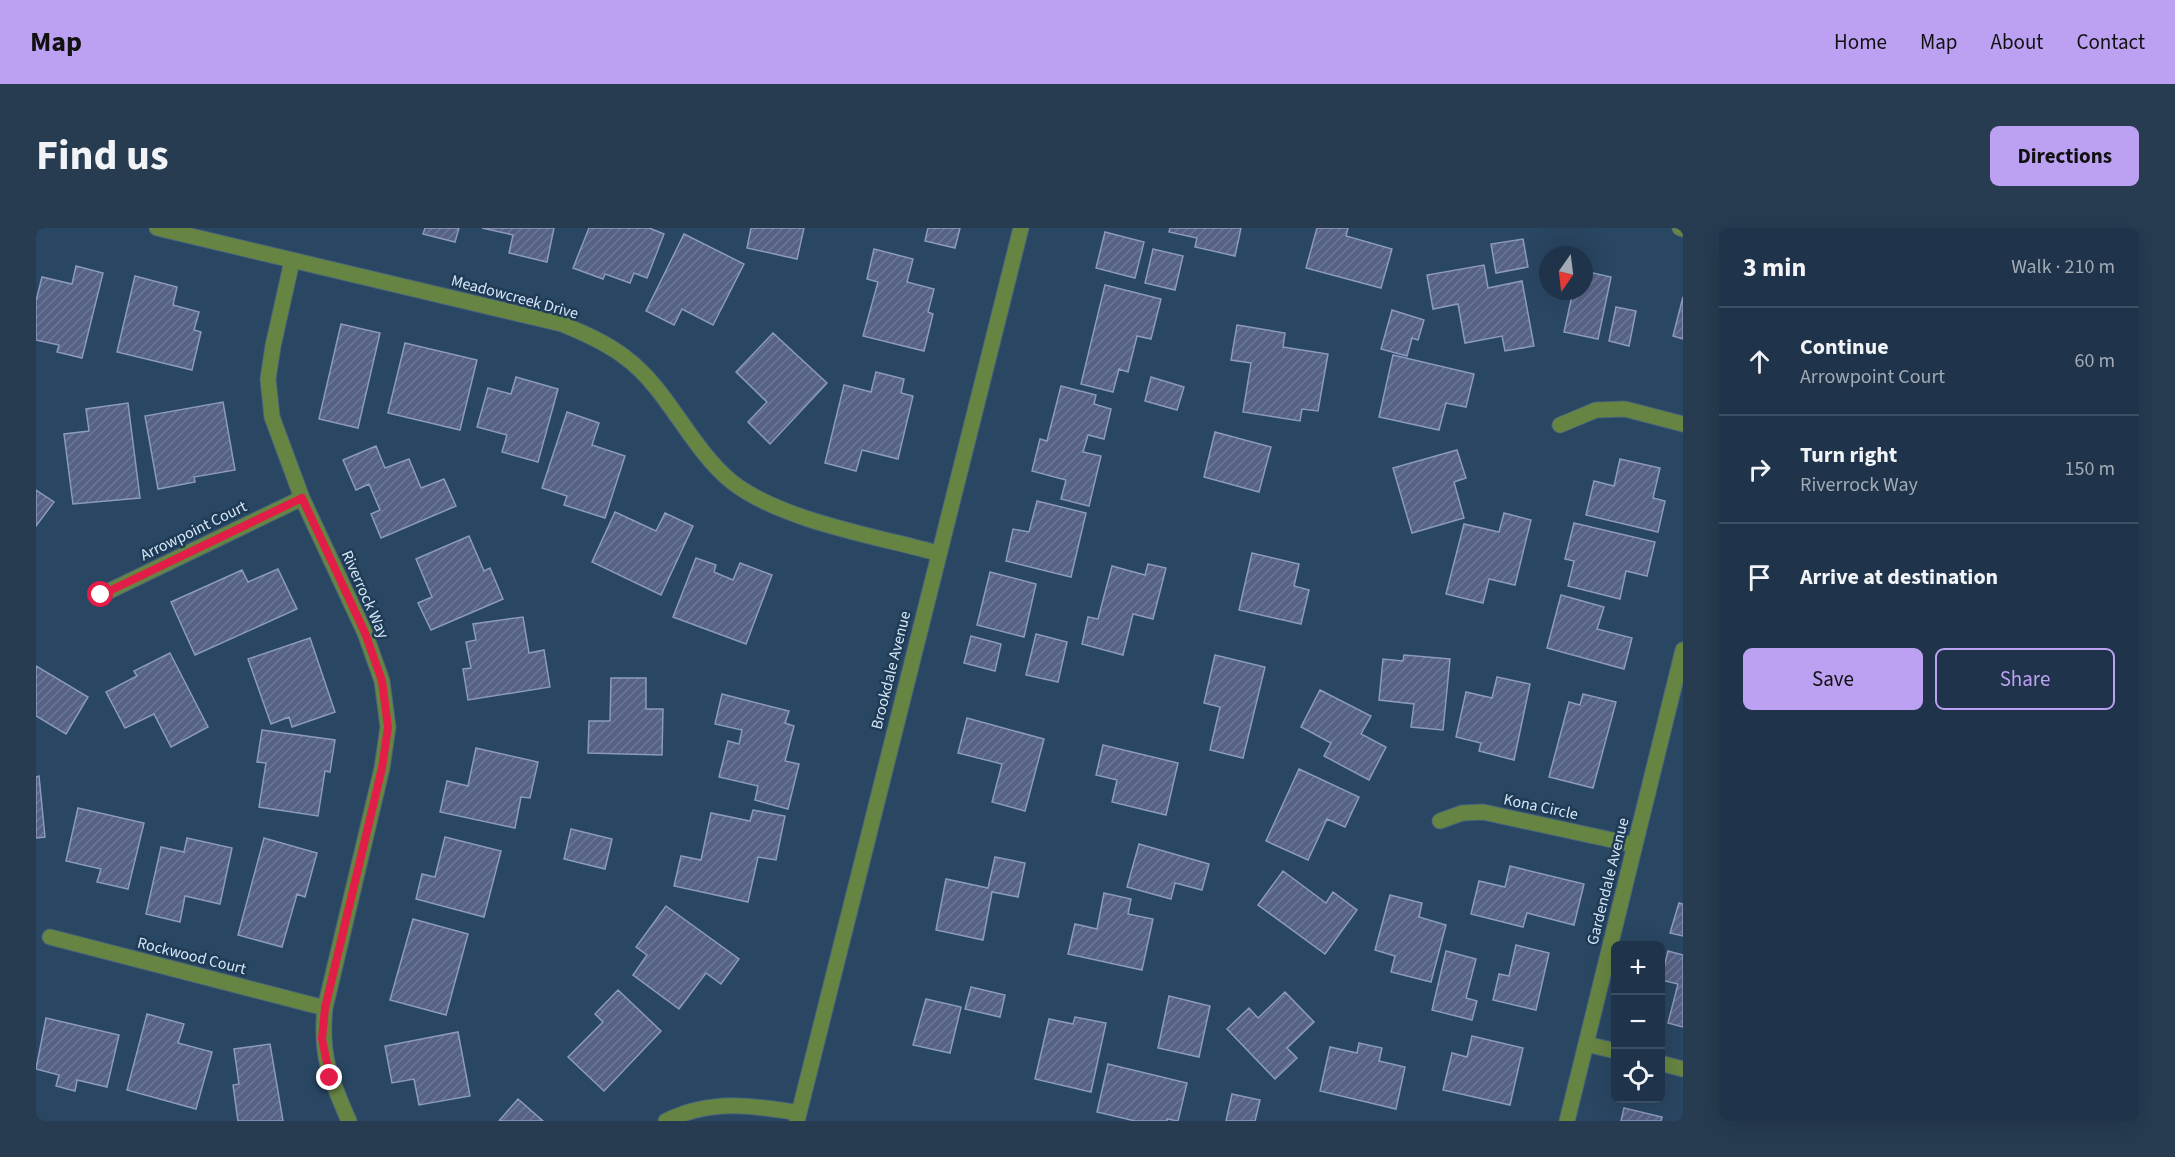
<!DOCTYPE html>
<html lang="en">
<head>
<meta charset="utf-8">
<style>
	:root { --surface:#1f344a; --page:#273c51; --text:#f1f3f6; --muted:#a1aab5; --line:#3c4f62; --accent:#bca0f2 }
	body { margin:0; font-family:"Source Sans 3",sans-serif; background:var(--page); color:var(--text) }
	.controls { position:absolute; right:18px; bottom:18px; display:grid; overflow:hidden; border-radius:9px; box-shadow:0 6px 24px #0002 }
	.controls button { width:54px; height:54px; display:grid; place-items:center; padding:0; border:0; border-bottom:2px solid var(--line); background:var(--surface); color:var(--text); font:30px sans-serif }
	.compass { position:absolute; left:1503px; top:18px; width:54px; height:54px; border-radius:50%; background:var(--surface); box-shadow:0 6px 24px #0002; rotate:194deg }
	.stop { position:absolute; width:18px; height:18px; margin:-14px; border:4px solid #e11d48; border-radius:50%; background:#fff }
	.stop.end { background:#e11d48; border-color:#fff; box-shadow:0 2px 6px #0008 }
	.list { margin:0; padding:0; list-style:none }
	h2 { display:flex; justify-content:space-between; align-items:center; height:78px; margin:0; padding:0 24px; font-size:26px }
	h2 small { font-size:20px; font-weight:400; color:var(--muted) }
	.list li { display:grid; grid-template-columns:39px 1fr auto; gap:18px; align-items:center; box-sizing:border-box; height:108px; padding:0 24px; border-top:2px solid var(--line) }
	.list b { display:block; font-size:22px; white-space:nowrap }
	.list p { margin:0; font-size:20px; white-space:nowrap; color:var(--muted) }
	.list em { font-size:20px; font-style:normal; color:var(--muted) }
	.actions { display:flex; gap:12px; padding:18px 24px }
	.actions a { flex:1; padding:14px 0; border:2px solid var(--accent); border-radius:9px; text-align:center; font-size:21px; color:var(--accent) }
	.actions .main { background:var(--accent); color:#111 }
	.icon { flex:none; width:33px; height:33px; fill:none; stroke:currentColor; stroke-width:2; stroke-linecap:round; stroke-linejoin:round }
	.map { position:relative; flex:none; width:1647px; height:893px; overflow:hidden; border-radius:9px }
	header { display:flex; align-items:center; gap:36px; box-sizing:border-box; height:84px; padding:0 30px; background:var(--accent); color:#111 }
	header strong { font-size:28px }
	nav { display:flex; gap:33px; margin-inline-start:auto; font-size:21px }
	.intro { display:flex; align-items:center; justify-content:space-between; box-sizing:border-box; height:144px; padding:0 36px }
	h1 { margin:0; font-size:42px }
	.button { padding:15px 27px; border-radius:9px; background:var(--accent); color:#111; font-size:21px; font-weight:700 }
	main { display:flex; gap:36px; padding:0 36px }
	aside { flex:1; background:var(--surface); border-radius:9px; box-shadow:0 6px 24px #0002 }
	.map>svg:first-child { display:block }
	.building { fill:url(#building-hatch); stroke:#8c9ac0; stroke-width:1.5 }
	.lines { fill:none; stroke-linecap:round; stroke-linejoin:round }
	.minor-casing { stroke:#48637d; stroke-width:17 }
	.minor { stroke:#678542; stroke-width:15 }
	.route { stroke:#e11d48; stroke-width:8 }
	.labels { text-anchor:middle; stroke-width:5; stroke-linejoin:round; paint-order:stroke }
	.street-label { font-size:16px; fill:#d6e7f8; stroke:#1f3b56 }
</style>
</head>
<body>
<header>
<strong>Map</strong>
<nav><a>Home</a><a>Map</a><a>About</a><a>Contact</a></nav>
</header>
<div class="intro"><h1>Find us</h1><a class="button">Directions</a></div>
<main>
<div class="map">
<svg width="1647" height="893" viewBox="0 0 1647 893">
	<defs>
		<pattern id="building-hatch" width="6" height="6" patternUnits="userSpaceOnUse" patternTransform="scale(1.5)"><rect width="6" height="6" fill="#556185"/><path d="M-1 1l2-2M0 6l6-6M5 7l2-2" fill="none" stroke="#6d7897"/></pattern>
	</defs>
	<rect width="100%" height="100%" fill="#294662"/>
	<path class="building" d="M389 0H423L419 14 387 6Z
		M446 0H518L511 34 473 25 477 7Z
		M553 0H613L628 6 611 50 598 45 594 55 569 46 567 51 537 40Z
		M715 0H768L761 31 711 20Z
		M892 0H924L919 20 889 13Z
		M1134 0H1205L1199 28 1159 19 1161 10 1133 4Z
		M1281 0H1312L1310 8 1356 21 1345 60 1270 40Z
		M1069 4 1108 14 1099 50 1060 40Z
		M648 6 708 36 677 97 646 81 638 97 610 83Z
		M1487 11 1492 39 1460 45 1455 16Z
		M838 21 877 31 871 54 898 61 892 84 897 86 888 123 827 108 842 54 831 51Z
		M1117 21 1147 28 1139 62 1109 55Z
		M1448 37 1452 60 1486 53 1498 118 1469 123 1466 108 1429 115 1422 76 1397 81 1391 47Z
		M40 38 67 45 46 130 21 124 23 117 0 112V73L6 49 36 56Z
		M1548 43 1575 49 1562 111 1528 104 1537 63H1548Z
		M99 48 141 59 137 77 163 84 158 102 165 104 156 142 81 124Z
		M1069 57 1125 71 1115 111 1101 108 1092 144 1083 141 1077 164 1045 156Z
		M1647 69V111L1637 108Z
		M1580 79 1600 83 1593 118 1573 113Z
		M1356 82 1388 92 1382 112 1376 110 1371 128 1345 121Z
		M305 96 344 105 322 200 283 191Z
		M1201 97 1249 105 1247 119 1292 126 1282 183 1266 181 1264 193 1207 184 1215 135 1195 132Z
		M737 105 791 155 734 216 712 194 731 174 700 144Z
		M369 115 441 132 424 202 352 185Z
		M1357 127 1438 146 1430 179 1410 175 1403 202 1343 189Z
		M840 144 868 151 865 165 877 168 862 231 826 222 820 243 789 235 808 157 835 164Z
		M480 149 522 161 502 234 466 224 471 207 441 199 452 160 475 166Z
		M1115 149 1148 159 1141 182 1109 173Z
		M1025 158 1060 167 1058 176 1075 181 1068 211 1052 207 1047 224 1065 228 1053 278 1025 271 1030 252 996 243 1004 211 1011 213Z
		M187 174 199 242 158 249 159 254 122 261 109 188Z
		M92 175 104 270 37 276 28 206 53 203 50 181Z
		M531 184 563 195 556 217 589 228 569 290 528 277 531 268 506 260Z
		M1179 204 1235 219 1223 264 1168 249Z
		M340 218 349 240 373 231 385 260 408 251 420 278 345 310 335 286 344 282 333 256 320 262 307 232Z
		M1421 222 1430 250 1418 254 1428 290 1376 305 1357 240Z
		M1584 231 1624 240 1617 270 1629 273 1622 304 1550 287 1558 253 1578 258Z
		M0 262 18 274 0 298Z
		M1001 273 1050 285 1035 349 970 333 977 301 993 304Z
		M579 284 620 303 629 285 657 298 625 367 556 334Z
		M1468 285 1495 292 1479 357 1453 351 1447 375 1410 366 1428 296 1463 304Z
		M1538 295 1619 314 1611 348 1590 343 1584 371 1532 358 1538 333 1529 331Z
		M433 308 448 343 454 340 467 371 395 402 382 375 396 369 380 331Z
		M1216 325 1263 336 1258 358 1273 362 1265 396 1203 382Z
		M660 330 680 337 678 344 697 352 704 335 736 347 710 416 637 389Z
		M1112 336 1130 340 1117 391 1097 386 1087 427 1046 416 1052 389 1062 391 1076 338 1109 347Z
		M242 341 261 381 159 427 135 374 206 342 212 354Z
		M954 344 1000 356 988 409 941 397Z
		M1525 367 1568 379 1561 401 1596 410 1588 441 1511 420Z
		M487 389 493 425 508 422 514 459 432 472 427 441 435 440 430 414 440 412 437 396Z
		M1000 406 1031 414 1022 454 990 447Z
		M935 408 965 416 959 443 928 435Z
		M274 410 299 484 256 499 253 489 235 496 212 431Z
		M134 425 172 499 135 519 118 486 89 500 70 464 101 448 98 443Z
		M1179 427 1229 439 1207 530 1174 522 1184 479 1168 475Z
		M1368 427 1414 431 1407 502 1375 499 1378 476 1343 472 1347 431 1367 433Z
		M0 438 52 469 30 506 0 488Z
		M1461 449 1494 456 1478 532 1443 523 1445 515 1420 509 1430 464 1456 470Z
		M575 450H610V481H627L626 527 552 525 553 493H574Z
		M1284 462 1335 488 1325 506 1350 519 1333 552 1288 528 1295 515 1265 499Z
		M686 466 753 483 749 495 758 498 749 533 763 536 752 581 719 572 722 558 683 549 692 513 703 516 706 502 679 496Z
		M1547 466 1580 474 1557 560 1513 549 1533 474 1544 477Z
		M931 490 1008 511 989 583 956 574 966 536 922 525Z
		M226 502 299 512 294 544 289 543 282 588 223 579 230 535 221 534Z
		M1067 517 1142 535 1130 587 1076 574 1081 552 1060 547Z
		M440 520 502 534 494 570 485 569 479 600 404 584 411 553 432 558Z
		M1263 541 1323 569 1309 599 1291 591 1272 632 1230 613Z
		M3 548 9 609 0 610V549Z
		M42 580 108 595 92 661 61 654 65 641 30 633Z
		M717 582 749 588 740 632 722 629 712 674 638 658 645 628 665 632 675 585 714 593Z
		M535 601 576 611 569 641 528 631Z
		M409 609 465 623 448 689 380 671 386 646 399 649Z
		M151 610 196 620 184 676 149 668 144 694 110 686 125 619 148 624Z
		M228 610 281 625 269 669 261 666 246 719 202 707Z
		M1103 616 1173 636 1166 662 1139 655 1135 671 1091 659Z
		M959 629 989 635 982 669 956 664 947 712 900 702 910 651 952 660Z
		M1474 638 1548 656 1538 697 1491 685 1487 699 1435 686 1443 653 1469 659Z
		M1247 643 1290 675 1297 664 1321 682 1289 726 1222 677Z
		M1068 665 1095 671 1092 686 1117 691 1106 742 1032 726 1039 696 1061 701Z
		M1354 667 1386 675 1383 689 1410 697 1395 754 1355 744 1359 728 1339 722Z
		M1643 675 1647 676V708L1634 705Z
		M630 678 703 731 685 756 670 745 643 781 597 747 611 727 600 719Z
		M377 691 432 706 410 787 354 772Z
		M1480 717 1513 725 1500 782 1457 772 1463 746 1473 748Z
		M1410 723 1440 731 1430 770 1441 773 1436 792 1396 782Z
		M1632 723 1647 727V799L1632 795 1642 756 1625 752Z
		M935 759 969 767 964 789 929 781Z
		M582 762 625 803 568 863 532 829 567 794 559 786Z
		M1249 764 1278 794 1251 820 1261 830 1239 851 1191 801 1213 780 1222 790Z
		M1133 768 1174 778 1163 829 1122 820Z
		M890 771 925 779 914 825 877 817Z
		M111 786 148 796 142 815 176 824 160 881 91 862Z
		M1039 789 1070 795 1055 864 999 851 1013 791 1037 796Z
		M10 790 83 807 71 859 41 852 39 863 20 858 23 847 0 841Z
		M422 804 434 868 383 877 378 851 356 855 349 818Z
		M1436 808 1487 820 1474 877 1407 862 1416 825 1431 829Z
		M1323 815 1346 820 1343 833 1369 839 1360 881 1284 863 1294 819 1321 825Z
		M234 816 247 893H202L197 857 203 856 198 821Z
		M1072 836 1151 855 1142 893 1131 891V893H1099L1061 884Z
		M1196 866 1224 872 1219 893H1190Z
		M482 871 507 893H463Z
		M1588 880 1626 889 1625 893H1585Z"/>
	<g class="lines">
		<defs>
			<path id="minor" d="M121 0 526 96C548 105 571 115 590 130 632 161 654 220 696 254 746 293 840 308 901 325
				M1644 0 1647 1
				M256 33 237 118 232 151 236 189 266 270 329 405 346 453 352 499 346 540 289 780C284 827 294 850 313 893
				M1524 197 1560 182 1589 181 1647 196
				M65 367 266 270
				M1404 593 1426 585 1447 584 1599 617
				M14 709 289 780
				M1550 816 1580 823
				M1624 835 1647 841
				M630 893C674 871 716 877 763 885
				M761 893 985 0
				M1531 893 1647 422"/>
		</defs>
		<use href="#minor" class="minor-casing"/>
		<use href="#minor" class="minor"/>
	</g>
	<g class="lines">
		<path class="route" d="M65 367 266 270 329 405 346 453 352 499 346 540 289 780 286 811 294 850"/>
	</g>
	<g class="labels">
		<g class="street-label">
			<text transform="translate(479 68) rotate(15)" y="6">Meadowcreek Drive</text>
			<text transform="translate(157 302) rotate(-26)" y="6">Arrowpoint Court</text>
			<text transform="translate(330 366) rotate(66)" y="6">Riverrock Way</text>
			<text transform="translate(854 442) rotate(-76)" y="6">Brookdale Avenue</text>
			<text transform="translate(1505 578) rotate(12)" y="6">Kona Circle</text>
			<text transform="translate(1571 653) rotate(-76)" y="6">Gardendale Avenue</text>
			<text transform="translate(156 727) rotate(14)" y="6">Rockwood Court</text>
		</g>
	</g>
</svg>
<div class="controls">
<button>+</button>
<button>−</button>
<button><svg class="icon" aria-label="locate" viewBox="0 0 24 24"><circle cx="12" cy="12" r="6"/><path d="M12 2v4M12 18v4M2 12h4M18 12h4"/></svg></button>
</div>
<svg class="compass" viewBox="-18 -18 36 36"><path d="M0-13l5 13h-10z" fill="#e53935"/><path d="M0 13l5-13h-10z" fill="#a1aab5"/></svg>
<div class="stop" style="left:65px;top:367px"></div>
<div class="stop end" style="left:294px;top:850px"></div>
</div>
<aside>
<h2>3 min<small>Walk · 210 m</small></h2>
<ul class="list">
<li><svg class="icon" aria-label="ahead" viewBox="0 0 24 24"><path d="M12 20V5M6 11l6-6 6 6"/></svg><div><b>Continue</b><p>Arrowpoint Court</p></div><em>60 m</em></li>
<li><svg class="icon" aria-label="right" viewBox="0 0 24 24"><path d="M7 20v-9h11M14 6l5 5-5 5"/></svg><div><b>Turn right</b><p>Riverrock Way</p></div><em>150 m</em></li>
<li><svg class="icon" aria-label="arrive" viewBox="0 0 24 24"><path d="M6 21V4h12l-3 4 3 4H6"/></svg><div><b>Arrive at destination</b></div></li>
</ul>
<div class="actions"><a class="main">Save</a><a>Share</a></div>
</aside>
</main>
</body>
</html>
